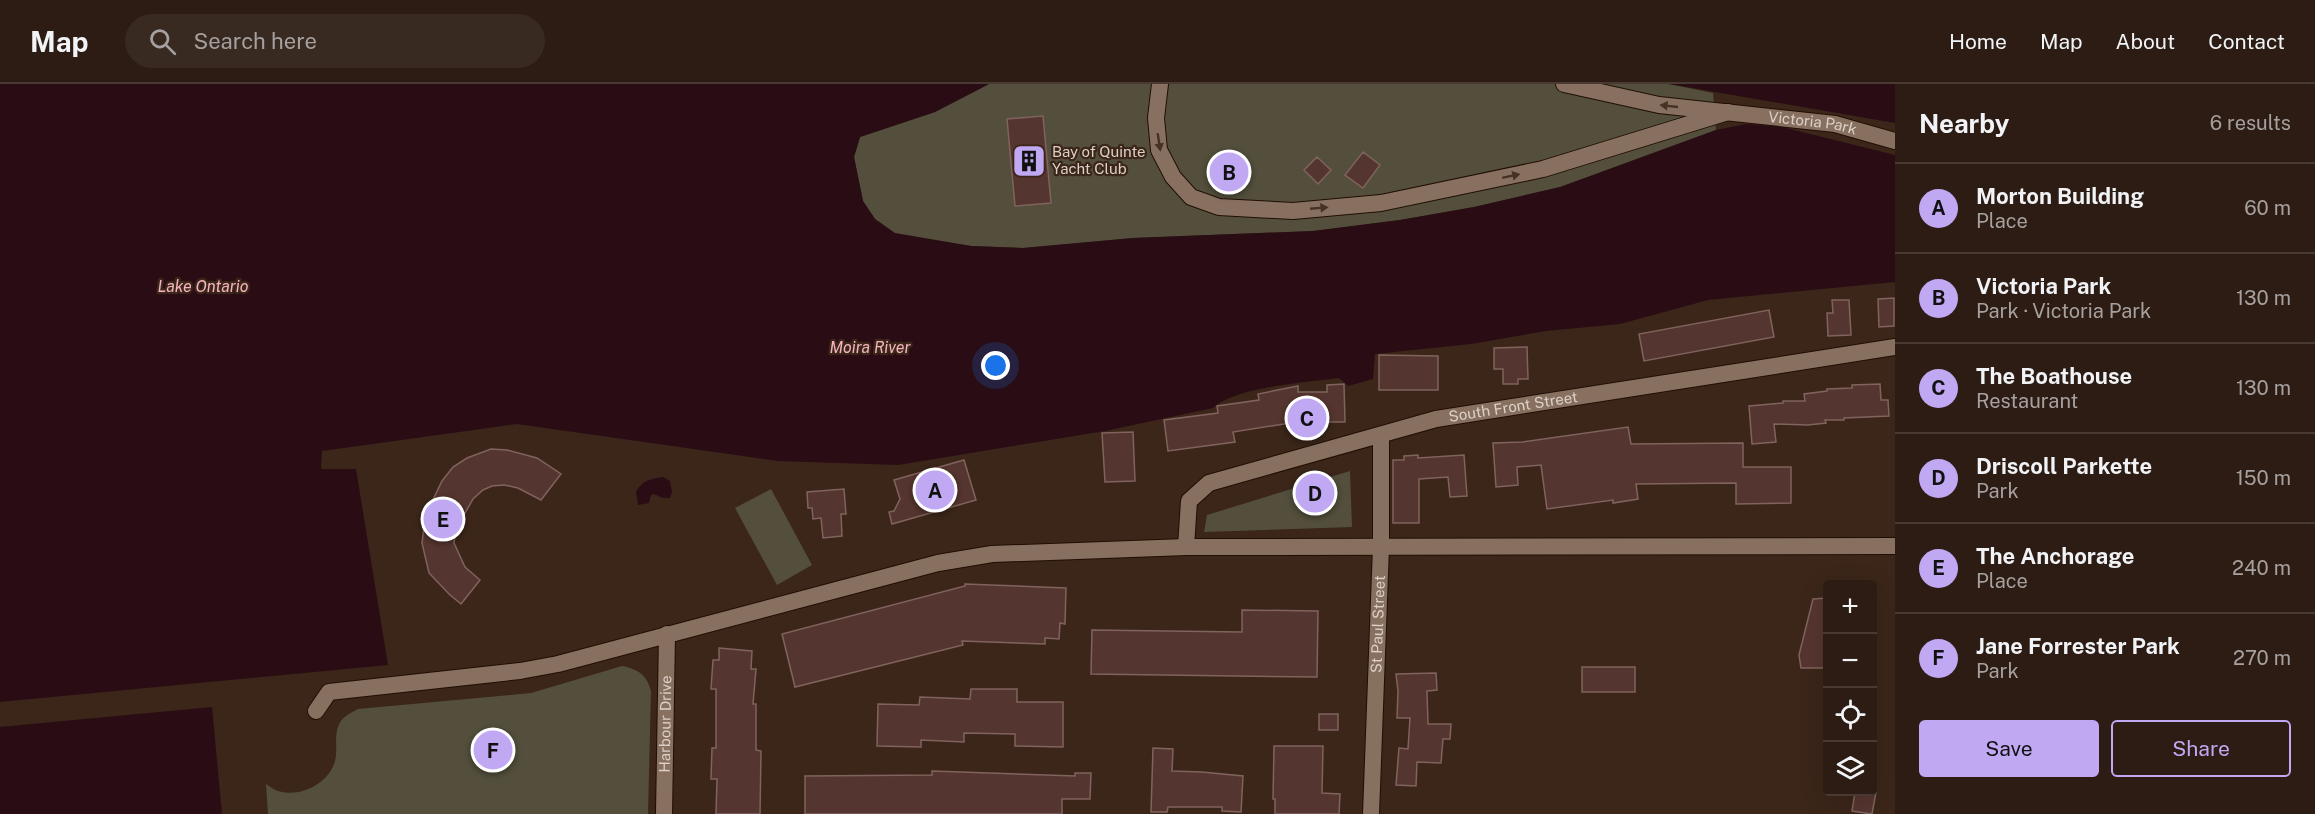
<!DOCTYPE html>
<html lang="en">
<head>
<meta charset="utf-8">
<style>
	:root { --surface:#2c1c13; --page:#382921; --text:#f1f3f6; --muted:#a6a1a0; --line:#483a33; --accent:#c1a8f3 }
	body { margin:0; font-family:"Public Sans",sans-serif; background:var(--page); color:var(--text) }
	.controls { position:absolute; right:18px; bottom:18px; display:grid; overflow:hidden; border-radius:6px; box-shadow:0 6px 24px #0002 }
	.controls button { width:54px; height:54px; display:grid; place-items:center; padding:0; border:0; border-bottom:2px solid var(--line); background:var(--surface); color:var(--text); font:30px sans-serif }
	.you { position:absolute; left:996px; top:282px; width:21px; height:21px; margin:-15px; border:4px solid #fff; border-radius:50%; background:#1a73e8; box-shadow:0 0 0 9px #1a73e833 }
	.badge { display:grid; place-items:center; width:39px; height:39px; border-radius:50%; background:var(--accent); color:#111; font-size:20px; font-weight:700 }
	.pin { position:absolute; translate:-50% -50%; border:3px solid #fff; box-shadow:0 2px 6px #0006 }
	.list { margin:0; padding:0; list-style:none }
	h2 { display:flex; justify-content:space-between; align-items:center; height:78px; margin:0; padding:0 24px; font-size:26px }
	h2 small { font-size:20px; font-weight:400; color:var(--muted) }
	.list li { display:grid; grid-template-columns:39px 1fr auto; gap:18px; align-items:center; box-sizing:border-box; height:90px; padding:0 24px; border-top:2px solid var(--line) }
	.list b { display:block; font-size:22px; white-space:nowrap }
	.list p { margin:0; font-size:20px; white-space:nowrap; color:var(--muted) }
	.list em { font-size:20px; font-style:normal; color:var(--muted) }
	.actions { display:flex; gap:12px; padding:18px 24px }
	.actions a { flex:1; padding:14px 0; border:2px solid var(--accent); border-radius:6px; text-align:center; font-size:21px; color:var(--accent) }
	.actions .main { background:var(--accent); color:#111 }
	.icon { flex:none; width:33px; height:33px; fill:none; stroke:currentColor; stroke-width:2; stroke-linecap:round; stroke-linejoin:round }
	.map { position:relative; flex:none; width:1895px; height:730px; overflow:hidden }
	header { display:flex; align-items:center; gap:36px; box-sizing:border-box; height:84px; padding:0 30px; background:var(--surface); border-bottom:2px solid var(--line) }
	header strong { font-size:28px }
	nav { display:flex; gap:33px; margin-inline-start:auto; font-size:21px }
	.search { width:420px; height:54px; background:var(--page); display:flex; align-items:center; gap:15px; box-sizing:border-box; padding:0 21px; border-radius:33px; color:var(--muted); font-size:22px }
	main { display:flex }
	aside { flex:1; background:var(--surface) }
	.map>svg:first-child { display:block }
	.green { fill:#534f3c }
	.water { fill:#2a0d14 }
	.building { fill:#55352f; stroke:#80635e; stroke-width:1.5 }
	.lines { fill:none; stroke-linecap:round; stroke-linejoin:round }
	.street-casing { stroke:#210e03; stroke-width:18 }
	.street { stroke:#887061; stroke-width:16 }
	.oneway { fill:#473124 }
	.labels { text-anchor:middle; stroke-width:4.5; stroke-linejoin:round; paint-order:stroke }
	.street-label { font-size:15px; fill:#ddd0c7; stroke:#3b2619 }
	.poi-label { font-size:15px; fill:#ddd0c7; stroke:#3b2619; text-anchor:start }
	.water-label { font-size:16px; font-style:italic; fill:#f6b4bf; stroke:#3b2619 }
</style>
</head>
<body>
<header>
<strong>Map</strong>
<div class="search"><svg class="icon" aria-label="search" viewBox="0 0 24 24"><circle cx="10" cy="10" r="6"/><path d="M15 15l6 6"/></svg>Search here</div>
<nav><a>Home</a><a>Map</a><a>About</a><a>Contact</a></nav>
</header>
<main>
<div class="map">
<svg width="1895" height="730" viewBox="0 0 1895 730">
	<rect width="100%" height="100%" fill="#3b2619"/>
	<path class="green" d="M989 0H1669L1713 9 1716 46 1561 103 1474 123 1400 136 1313 147 1133 154 1023 164 971 162 895 150 875 135 863 117 854 73 860 53 935 28Z
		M1350 387 1352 443 1204 448 1207 431Z
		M771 405 812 481 777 501 735 424Z
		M622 582C638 585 647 591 651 607L648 730H268L266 700C269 702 274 706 278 707 301 714 329 699 335 677 338 666 334 654 338 643 341 633 349 630 358 625L531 609Z"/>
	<path class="water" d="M0 0H989L935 28 860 53 854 73 863 117 875 135 895 149 971 162 1023 164 1133 154 1313 147 1400 136 1474 123 1560 103 1716 46 1746 40 1782 43 1895 71V198L1708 216 1620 240 1546 247 1471 260 1375 270 1373 295 1348 302 1339 294C1308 298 1234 303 1213 324L1105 347 898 381 778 377 517 340 322 367 321 385H356L388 581 0 618Z
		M1669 0H1895V39Z
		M663 393 670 397 672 408 670 414H663L654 410 651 411 649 419 638 421 636 408C643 396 650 395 663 393Z
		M212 623 222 730H0V643Z"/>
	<path class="building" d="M1043 32 1051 119 1015 122 1007 35Z
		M1363 68 1380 81 1363 104 1345 91Z
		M1317 73 1331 86 1318 100 1304 86Z
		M1894 214V242L1879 243 1878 215Z
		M1832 216H1849L1851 251 1828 252 1827 229H1833Z
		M1769 226 1774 253 1644 277 1639 250Z
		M1527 263 1528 295H1518V300H1503V285H1494V264Z
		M1379 271 1438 272V306H1379Z
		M1344 300 1345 338H1328V333L1233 348 1235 358 1168 367 1164 336 1218 329 1217 322 1259 316 1258 310 1298 302V308H1327V301Z
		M1880 300 1881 316H1888L1889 332 1844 334V336H1825L1826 339 1808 341 1774 340 1776 358 1752 360 1749 322 1783 319V317H1805L1804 310 1827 307V305L1852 304V301Z
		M1628 343 1631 360 1743 359V383H1791V419L1736 420V399L1636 400 1638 415 1613 419V416L1547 425 1541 381 1517 383 1518 401 1496 403 1493 359 1523 358Z
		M1133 348 1135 397 1105 398 1102 349Z
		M491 365 507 366 537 374 561 390 541 416 518 404 504 401 492 402 483 406 473 415 456 445 454 459 465 483 480 496 461 520 449 510 429 489 422 459 424 443 429 424 442 397 453 383 467 374Z
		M1418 371V374L1464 371 1467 412 1450 413 1448 393 1419 395V439H1393V376H1404V372Z
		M964 376 976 416 892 440 889 428 894 427 900 415 894 396Z
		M844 405 846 430H841L842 452 823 454 821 434 813 435 812 424H808L807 408Z
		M965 500 1066 504 1065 540 1060 539 1059 555 1045 554V560L962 557 963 561 795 603 782 550 965 502Z
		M1827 514V584H1801L1799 571 1813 515Z
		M1242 526 1318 527 1317 593 1091 590 1092 546 1242 548Z
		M719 564 752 567 751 585H756L753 620H756V666L761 667 760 730H716L717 695H711L712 664H716V605H711L713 576H719Z
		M1582 583H1635V608H1582Z
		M1436 589 1437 606 1427 607 1428 640H1451L1450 655H1443L1441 679 1417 678 1416 702 1396 701 1399 664 1408 665 1410 634H1397L1398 607 1396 590Z
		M971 605H1017V618H1063V663L1015 662V650L964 649V658L921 656V663L877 662 878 620 919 621 920 613 970 615Z
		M1319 630H1338V646H1319Z
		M1274 662H1323L1322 709 1340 710 1339 730H1275V715H1273Z
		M1153 664 1173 665 1172 687 1202 688 1243 692 1241 728 1222 727V723H1168L1167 728H1151Z
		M932 687 1075 692V689H1091L1090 715H1062V730H805V692L932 691Z
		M1855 708H1876L1872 730 1852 727Z"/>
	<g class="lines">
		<defs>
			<g id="street">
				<path d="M1160 0 1156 34 1159 66 1173 93 1191 113 1219 123 1293 127 1381 119 1543 85 1728 28"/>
				<path id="s1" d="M1564 0 1659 21 1835 40 1895 57"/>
				<path id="s2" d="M1186 463 1189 417 1209 399 1436 335 1895 263"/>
				<path d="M316 627 329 608 520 587 558 580 938 479 992 470 1186 463 1895 462"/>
				<path id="s3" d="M664 730 667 550"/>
				<path id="s4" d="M1371 730 1381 463V351"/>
			</g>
		</defs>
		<use href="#street" class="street-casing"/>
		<use href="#street" class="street"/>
	</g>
	<defs><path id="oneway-solid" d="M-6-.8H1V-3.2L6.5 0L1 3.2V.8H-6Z" transform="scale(1.5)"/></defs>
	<g class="oneway">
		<use href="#oneway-solid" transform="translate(1669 22) rotate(-174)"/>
		<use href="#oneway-solid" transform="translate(1159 58) rotate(81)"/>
		<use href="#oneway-solid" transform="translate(1511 92) rotate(-12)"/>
		<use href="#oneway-solid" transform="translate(1319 124) rotate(-5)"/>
	</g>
	<defs>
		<symbol id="building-square" viewBox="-11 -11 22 22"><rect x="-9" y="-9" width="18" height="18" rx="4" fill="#c1a8f3" stroke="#3b2619"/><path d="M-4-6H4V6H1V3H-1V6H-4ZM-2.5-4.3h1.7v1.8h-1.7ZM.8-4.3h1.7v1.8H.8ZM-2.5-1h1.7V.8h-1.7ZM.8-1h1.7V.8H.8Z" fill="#111"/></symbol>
	</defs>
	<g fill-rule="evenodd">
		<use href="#building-square" x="1010" y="58" width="38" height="38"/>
	</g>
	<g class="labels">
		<g class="street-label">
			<text dy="5" stroke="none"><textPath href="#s1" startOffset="252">Victoria Park</textPath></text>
			<text dy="5" stroke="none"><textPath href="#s2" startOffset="387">South Front Street</textPath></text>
			<text dy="5" stroke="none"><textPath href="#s4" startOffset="190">St Paul Street</textPath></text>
			<text dy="5" stroke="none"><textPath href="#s3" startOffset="90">Harbour Drive</textPath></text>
		</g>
		<g class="poi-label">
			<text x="1052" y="73">Bay of Quinte<tspan x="1052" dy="17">Yacht Club</tspan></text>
		</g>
		<g class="water-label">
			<text x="203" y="208">Lake Ontario</text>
			<text x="870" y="269">Moira River</text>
		</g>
	</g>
</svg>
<div class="controls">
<button>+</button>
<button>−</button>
<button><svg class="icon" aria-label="locate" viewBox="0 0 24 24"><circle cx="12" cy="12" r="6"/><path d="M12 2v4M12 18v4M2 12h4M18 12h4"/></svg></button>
<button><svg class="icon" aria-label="layers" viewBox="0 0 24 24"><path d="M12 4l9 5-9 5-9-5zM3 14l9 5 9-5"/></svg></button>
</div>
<div class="you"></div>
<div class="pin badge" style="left:935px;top:406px">A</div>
<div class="pin badge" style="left:1229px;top:88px">B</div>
<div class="pin badge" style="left:1307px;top:334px">C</div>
<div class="pin badge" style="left:1315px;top:409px">D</div>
<div class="pin badge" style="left:443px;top:435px">E</div>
<div class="pin badge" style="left:493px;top:666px">F</div>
</div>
<aside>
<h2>Nearby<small>6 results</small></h2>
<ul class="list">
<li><span class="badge">A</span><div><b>Morton Building</b><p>Place</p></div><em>60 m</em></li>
<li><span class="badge">B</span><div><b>Victoria Park</b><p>Park · Victoria Park</p></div><em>130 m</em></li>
<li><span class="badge">C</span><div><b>The Boathouse</b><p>Restaurant</p></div><em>130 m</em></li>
<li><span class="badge">D</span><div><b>Driscoll Parkette</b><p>Park</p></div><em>150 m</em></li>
<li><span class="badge">E</span><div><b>The Anchorage</b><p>Place</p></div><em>240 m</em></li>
<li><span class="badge">F</span><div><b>Jane Forrester Park</b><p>Park</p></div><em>270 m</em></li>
</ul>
<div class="actions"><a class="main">Save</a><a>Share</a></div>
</aside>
</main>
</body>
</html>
